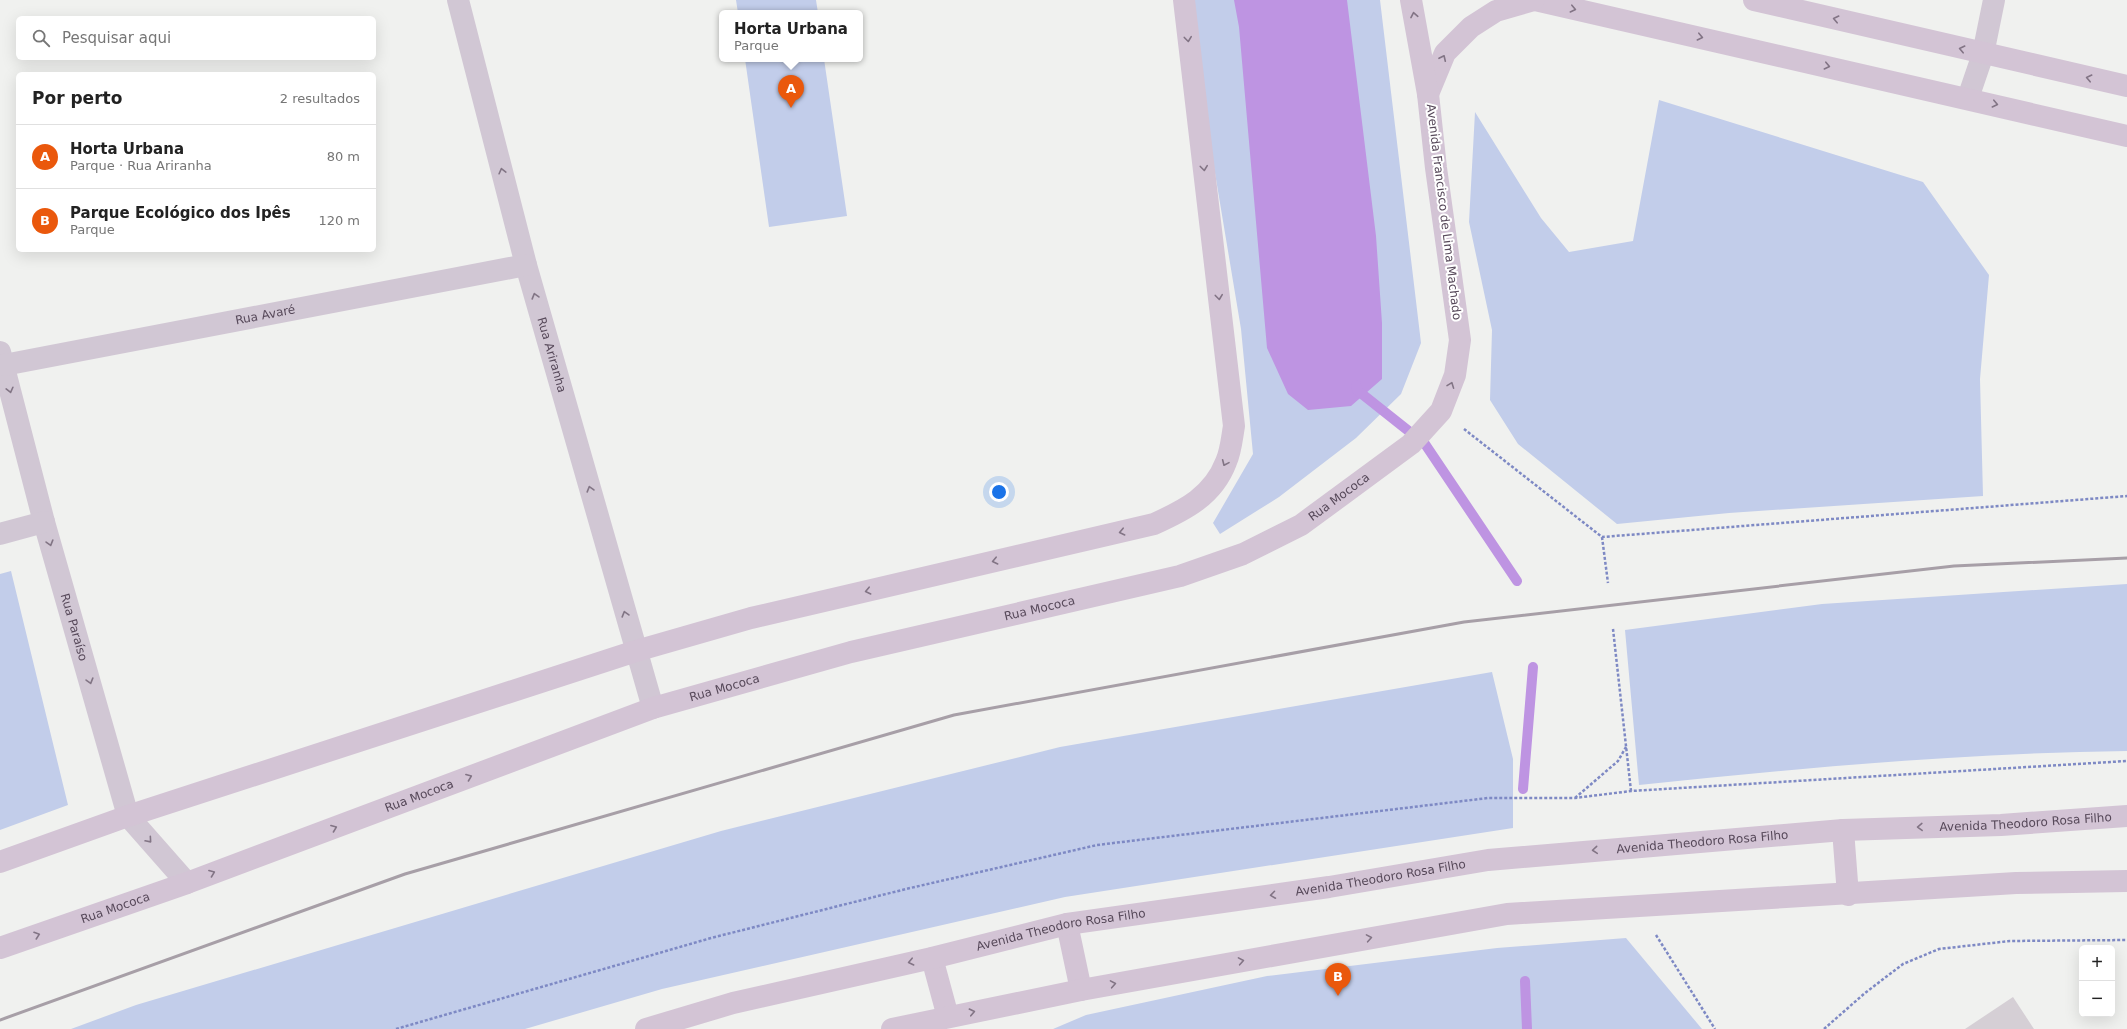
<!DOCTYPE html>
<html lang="pt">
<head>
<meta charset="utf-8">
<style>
	:root { --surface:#fff; --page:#f6f6f6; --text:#222; --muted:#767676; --line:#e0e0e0; --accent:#ea580c }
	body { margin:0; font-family:"DejaVu Sans",sans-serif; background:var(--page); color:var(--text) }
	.controls { position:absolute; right:12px; bottom:12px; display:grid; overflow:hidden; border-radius:6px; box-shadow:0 4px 16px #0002 }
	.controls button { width:36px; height:36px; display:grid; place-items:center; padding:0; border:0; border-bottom:1px solid var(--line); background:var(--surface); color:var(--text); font:20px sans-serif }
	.you { position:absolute; left:999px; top:492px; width:14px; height:14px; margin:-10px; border:3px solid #fff; border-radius:50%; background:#1a73e8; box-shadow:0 0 0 6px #1a73e833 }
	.badge { display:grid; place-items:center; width:26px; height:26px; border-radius:50%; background:var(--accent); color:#fff; font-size:13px; font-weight:700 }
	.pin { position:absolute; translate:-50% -33px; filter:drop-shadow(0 1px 2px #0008) }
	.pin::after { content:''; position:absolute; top:21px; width:14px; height:12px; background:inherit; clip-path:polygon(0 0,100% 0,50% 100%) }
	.popup { position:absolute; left:719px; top:10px; width:144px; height:52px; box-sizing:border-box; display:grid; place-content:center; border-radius:6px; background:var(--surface); filter:drop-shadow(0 1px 3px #0005); font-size:13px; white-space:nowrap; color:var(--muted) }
	.popup b { font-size:15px; color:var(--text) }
	.popup::after { content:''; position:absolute; left:50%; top:100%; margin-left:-8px; border:8px solid transparent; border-top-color:var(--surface) }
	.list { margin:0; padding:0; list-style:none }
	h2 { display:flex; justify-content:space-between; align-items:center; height:52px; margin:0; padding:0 16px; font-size:17px }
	h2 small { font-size:13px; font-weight:400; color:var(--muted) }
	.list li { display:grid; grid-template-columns:26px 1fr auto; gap:12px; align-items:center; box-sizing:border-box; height:64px; padding:0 16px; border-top:1px solid var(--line) }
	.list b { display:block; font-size:15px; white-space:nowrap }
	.list p { margin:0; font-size:13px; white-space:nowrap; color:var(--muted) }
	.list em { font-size:13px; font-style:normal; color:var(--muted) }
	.icon { flex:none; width:22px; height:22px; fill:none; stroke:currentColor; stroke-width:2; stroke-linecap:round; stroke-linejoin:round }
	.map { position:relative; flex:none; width:2127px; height:1029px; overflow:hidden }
	.search { position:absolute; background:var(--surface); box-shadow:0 4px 16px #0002; left:16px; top:16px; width:360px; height:44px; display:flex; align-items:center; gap:10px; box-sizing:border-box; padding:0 14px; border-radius:6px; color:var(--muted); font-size:15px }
	.panel { position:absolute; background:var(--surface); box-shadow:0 4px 16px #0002; left:16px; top:72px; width:360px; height:180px; border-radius:6px }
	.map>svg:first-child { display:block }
	.green { fill:#c2cdea }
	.water { fill:#be94e2 }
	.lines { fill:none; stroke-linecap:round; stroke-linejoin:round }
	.stream { stroke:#be94e2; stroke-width:10 }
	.building { fill:#d5cfd5 }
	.path { stroke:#7e89c4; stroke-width:2.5; stroke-dasharray:3 2; stroke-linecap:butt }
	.street { stroke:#d1c7d4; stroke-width:22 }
	.secondary { stroke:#d3c4d5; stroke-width:22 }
	.rail { stroke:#a79fa7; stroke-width:3 }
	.oneway { stroke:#827485 }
	.oneway2 { stroke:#827585 }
	.labels { text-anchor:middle; stroke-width:4; stroke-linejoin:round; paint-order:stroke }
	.street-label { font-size:12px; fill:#57495a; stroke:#fff }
</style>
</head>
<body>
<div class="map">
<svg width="2127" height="1029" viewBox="0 0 2127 1029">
	<rect width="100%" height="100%" fill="#f0f1ef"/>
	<path class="green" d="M736 0H816L818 13H738Z
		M1192 0H1380L1421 343 1401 394 1356 438 1279 497 1220 534 1213 523 1253 454 1241 329 1204 107Z
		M745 59H824L847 216 769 227Z
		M1659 100 1923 182 1989 275 1980 379 1983 496 1729 513 1617 524 1518 444 1490 400 1492 330 1469 222 1475 112 1541 218 1569 252 1633 241Z
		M11 571 68 805 0 830V574Z
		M2127 584V751C1964 753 1801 768 1639 785L1625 630 1822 604Z
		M1492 672 1513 759V828L1065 897 662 989 525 1029H71L136 1005 721 831 1060 747Z
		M1626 938 1702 1029H1053L1086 1015 1267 976 1497 948Z"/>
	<path class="water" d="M1234 0H1347L1376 236 1382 323V379L1351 406 1308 410 1288 394 1267 348 1239 27Z"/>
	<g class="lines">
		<path class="stream" d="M1356 385 1357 390 1425 444 1517 581
			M1523 789 1533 667
			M1525 981 1527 1029"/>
	</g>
	<path class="building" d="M2013 997 2034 1029H1965Z"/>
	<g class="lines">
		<path class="path" d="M1464 429 1602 537 2127 496
			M1602 537 1608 583
			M1613 629 1631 791
			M1575 798 1618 761 1626 747
			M1656 935 1715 1029
			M396 1029 711 938 906 889 1097 845 1488 798H1575L1631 791 2127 761
			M1824 1029 1865 993 1903 964 1939 949 2010 941 2127 940"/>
		<g class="street">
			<path id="s1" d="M458 0 526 265 653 708"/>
			<path d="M1968 98 1983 54 1994 0"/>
			<path id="s2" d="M0 352 44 522 128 816 187 883"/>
			<path id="s3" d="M4 365 526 265"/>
			<path d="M0 534 44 522"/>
		</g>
		<g class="secondary">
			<path d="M1535 0 2127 136"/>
			<path d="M1754 0 2127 86"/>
			<path d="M1428 94 1445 53 1471 27 1496 11 1534 0"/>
			<path d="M1843 830 1848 895"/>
			<path d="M0 862 128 816 636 651 751 618 1154 524C1185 510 1213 496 1226 462 1231 451 1232 437 1234 426L1184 0"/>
			<path d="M1067 924 1081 990"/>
			<path id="s4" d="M0 948 187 883 653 708 851 652 1180 576 1243 554 1301 525 1411 444 1441 411 1455 375 1460 340 1436 168 1428 94 1411 0"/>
			<path d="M932 958 948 1017"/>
			<path id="s5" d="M646 1029 733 1003 932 958 1067 924 1329 887 1488 860 1843 830 2001 825 2127 816"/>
			<path d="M892 1029 1081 990 1507 914 2016 883 2127 881"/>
		</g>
		<path class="rail" d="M0 1020 405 874 954 715 1464 622 1954 566 2127 558"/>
	</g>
	<defs><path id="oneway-chevron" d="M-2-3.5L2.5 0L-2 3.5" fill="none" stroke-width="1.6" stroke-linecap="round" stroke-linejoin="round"/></defs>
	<g class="oneway">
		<use href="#oneway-chevron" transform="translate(1573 9) rotate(13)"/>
		<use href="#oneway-chevron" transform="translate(1414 15) rotate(-101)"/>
		<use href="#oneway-chevron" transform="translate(1836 19) rotate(-167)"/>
		<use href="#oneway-chevron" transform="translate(1700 37) rotate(13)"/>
		<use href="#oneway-chevron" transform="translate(1188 39) rotate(83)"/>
		<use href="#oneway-chevron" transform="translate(1962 49) rotate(-167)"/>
		<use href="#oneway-chevron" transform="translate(1443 58) rotate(-65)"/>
		<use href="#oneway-chevron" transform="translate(1827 66) rotate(13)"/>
		<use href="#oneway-chevron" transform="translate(2089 78) rotate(-167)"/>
		<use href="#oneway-chevron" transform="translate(1995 104) rotate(13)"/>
		<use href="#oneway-chevron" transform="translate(1204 168) rotate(83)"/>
		<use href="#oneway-chevron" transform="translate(1219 297) rotate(83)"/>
		<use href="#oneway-chevron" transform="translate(1451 385) rotate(-69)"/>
		<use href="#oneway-chevron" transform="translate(1225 463) rotate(114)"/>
		<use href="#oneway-chevron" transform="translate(1122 532) rotate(167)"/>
		<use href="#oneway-chevron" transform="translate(995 561) rotate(167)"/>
		<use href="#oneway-chevron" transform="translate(868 591) rotate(167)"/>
		<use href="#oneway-chevron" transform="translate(469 777) rotate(-21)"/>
		<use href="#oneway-chevron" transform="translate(1920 827) rotate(178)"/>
		<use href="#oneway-chevron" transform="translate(334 828) rotate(-21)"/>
		<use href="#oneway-chevron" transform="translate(1595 850) rotate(175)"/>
		<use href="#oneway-chevron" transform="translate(212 873) rotate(-21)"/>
		<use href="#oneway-chevron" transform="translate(1273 895) rotate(172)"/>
		<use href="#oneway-chevron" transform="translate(37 935) rotate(-19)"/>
		<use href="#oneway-chevron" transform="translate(1369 938) rotate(-10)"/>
		<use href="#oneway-chevron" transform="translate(1241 961) rotate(-10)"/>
		<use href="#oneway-chevron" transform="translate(911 962) rotate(167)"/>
		<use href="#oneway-chevron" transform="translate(1113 984) rotate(-10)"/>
		<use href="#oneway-chevron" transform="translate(972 1012) rotate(-12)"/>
	</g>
	<g class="oneway2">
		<use href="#oneway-chevron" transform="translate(502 171) rotate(-104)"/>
		<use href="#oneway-chevron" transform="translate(535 296) rotate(-106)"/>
		<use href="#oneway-chevron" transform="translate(10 390) rotate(76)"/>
		<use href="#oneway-chevron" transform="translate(590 489) rotate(-106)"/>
		<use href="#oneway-chevron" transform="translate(50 543) rotate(74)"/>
		<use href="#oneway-chevron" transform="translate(625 614) rotate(-106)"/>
		<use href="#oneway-chevron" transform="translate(90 681) rotate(74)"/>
		<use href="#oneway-chevron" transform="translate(149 840) rotate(49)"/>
	</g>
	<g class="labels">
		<g class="street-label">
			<text transform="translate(1444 212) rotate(83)" y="4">Avenida Francisco de Lima Machado</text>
			<text dy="4" stroke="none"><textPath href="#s3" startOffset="266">Rua Avaré</textPath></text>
			<text dy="4" stroke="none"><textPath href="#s1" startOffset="367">Rua Ariranha</textPath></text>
			<text dy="4" stroke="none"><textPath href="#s4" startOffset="1418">Rua Mococa</textPath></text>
			<text dy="4" stroke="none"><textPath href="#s4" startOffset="1095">Rua Mococa</textPath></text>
			<text dy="4" stroke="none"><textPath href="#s2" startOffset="285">Rua Paraíso</textPath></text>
			<text dy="4" stroke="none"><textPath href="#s4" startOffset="770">Rua Mococa</textPath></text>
			<text dy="4" stroke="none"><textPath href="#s4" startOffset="446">Rua Mococa</textPath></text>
			<text dy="4" stroke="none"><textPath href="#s5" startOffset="1399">Avenida Theodoro Rosa Filho</textPath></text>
			<text dy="4" stroke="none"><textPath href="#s5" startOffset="1075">Avenida Theodoro Rosa Filho</textPath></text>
			<text dy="4" stroke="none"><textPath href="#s5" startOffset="751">Avenida Theodoro Rosa Filho</textPath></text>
			<text dy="4" stroke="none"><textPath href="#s4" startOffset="122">Rua Mococa</textPath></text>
			<text dy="4" stroke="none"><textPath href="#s5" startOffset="427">Avenida Theodoro Rosa Filho</textPath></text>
		</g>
	</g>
</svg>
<div class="controls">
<button>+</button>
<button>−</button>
</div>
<div class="you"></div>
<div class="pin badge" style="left:791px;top:108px">A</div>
<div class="popup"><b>Horta Urbana</b>Parque</div>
<div class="pin badge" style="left:1338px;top:996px">B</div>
<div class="search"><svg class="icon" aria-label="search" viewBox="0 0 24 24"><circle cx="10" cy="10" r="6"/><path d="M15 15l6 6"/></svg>Pesquisar aqui</div>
<section class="panel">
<h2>Por perto<small>2 resultados</small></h2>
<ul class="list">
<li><span class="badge">A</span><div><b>Horta Urbana</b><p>Parque · Rua Ariranha</p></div><em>80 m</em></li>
<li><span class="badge">B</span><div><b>Parque Ecológico dos Ipês</b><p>Parque</p></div><em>120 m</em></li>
</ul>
</section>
</div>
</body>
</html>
